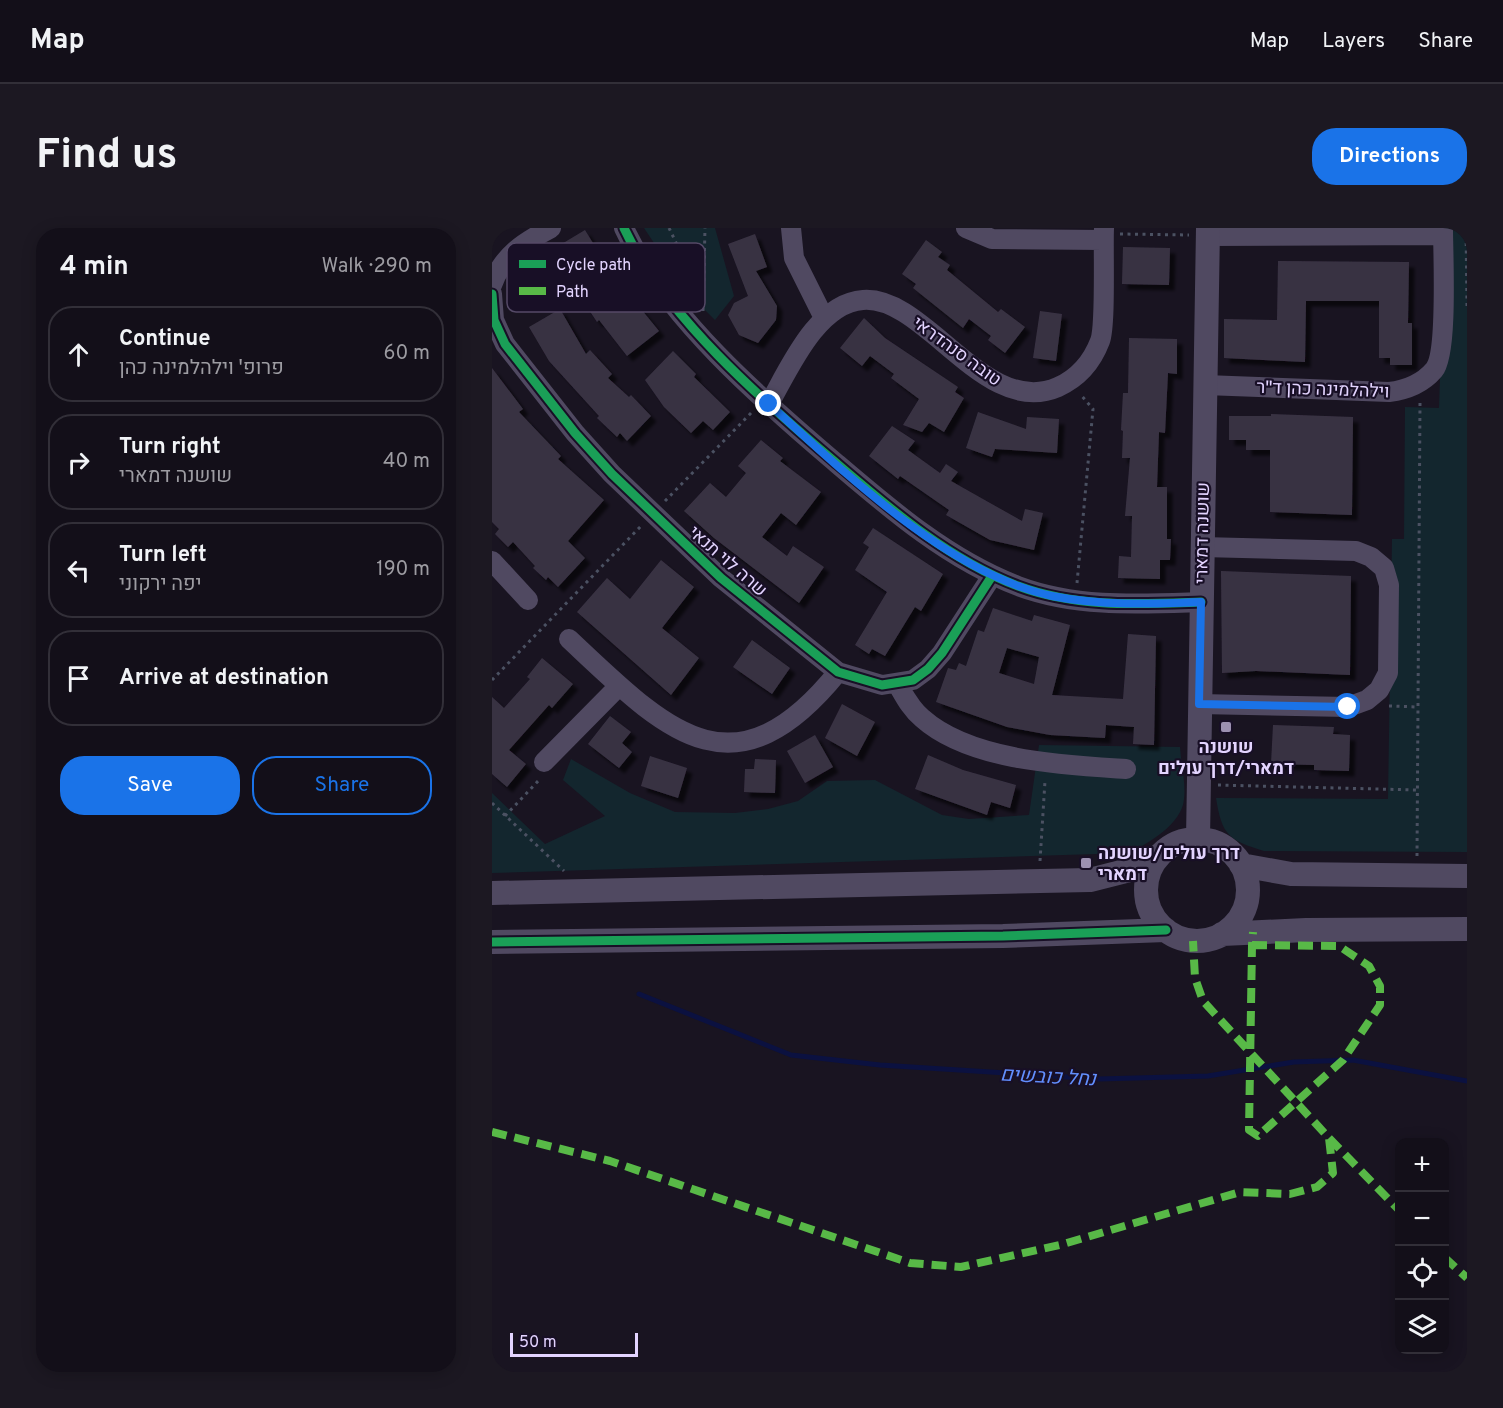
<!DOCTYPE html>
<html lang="en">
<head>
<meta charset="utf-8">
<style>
	:root { --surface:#130f19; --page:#1c1822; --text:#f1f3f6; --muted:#9d9ca2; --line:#322f38; --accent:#1a73e8 }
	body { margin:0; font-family:Overpass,Heebo,sans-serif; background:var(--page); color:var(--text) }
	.controls { position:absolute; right:18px; bottom:18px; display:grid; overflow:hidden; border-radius:12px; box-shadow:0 3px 15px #0003 }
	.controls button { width:54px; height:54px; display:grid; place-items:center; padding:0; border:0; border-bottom:2px solid var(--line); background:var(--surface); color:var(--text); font:30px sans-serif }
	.scale { position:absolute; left:18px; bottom:15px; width:128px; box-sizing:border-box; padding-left:6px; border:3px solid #e3d4ff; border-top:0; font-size:16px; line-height:21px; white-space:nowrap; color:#e3d4ff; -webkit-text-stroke:4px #180f26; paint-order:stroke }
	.stop { position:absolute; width:18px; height:18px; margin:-14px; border:4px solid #1a73e8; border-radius:50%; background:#fff }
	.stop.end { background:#1a73e8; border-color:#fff; box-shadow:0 2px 6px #0008 }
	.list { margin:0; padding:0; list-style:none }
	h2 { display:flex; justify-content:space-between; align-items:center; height:78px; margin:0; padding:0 24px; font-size:26px }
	h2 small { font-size:20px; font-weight:400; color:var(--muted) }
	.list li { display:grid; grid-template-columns:39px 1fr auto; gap:18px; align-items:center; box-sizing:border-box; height:96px; margin:0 12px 12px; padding:0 12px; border:2px solid var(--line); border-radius:24px }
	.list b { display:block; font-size:22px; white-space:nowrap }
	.list p { margin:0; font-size:20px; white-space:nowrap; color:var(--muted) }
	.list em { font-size:20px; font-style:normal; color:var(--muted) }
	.actions { display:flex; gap:12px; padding:18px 24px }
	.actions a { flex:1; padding:14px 0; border:2px solid var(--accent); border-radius:24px; text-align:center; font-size:21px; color:var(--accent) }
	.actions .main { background:var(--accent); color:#fff }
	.icon { flex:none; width:33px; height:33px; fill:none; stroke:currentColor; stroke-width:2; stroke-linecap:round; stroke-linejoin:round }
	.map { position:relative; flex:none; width:975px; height:1144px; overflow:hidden; border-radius:24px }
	header { display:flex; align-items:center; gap:36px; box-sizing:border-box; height:84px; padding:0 30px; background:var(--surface); border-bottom:2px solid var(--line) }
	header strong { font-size:28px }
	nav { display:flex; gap:33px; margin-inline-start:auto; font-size:21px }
	.intro { display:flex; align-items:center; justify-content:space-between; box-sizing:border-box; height:144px; padding:0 36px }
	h1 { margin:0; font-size:42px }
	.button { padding:15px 27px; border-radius:24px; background:var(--accent); color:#fff; font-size:21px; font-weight:700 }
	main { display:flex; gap:36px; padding:0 36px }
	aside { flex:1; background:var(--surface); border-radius:24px; box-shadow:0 3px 15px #0003 }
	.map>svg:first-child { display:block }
	.green { fill:#13262e }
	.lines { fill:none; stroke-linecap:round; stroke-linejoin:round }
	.stream { stroke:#0b1140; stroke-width:5 }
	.building { fill:#393243; fill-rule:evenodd; filter:url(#shadow) }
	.path { stroke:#4b5162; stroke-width:3; stroke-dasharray:3 4.5; stroke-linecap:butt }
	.minor { stroke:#504961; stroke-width:20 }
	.tertiary { stroke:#504961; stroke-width:24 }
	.quiet { stroke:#58b947; stroke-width:8; stroke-dasharray:15 8; stroke-linecap:butt }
	.cycleway-casing { stroke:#180f26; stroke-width:13 }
	.cycleway { stroke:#1a9f57; stroke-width:9 }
	.route { stroke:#1a73e8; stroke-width:8 }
	.poi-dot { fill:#9c91b1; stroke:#180f26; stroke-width:2 }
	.labels { text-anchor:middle; stroke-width:4.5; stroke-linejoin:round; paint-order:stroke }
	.street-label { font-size:18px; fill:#e3d4ff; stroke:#180f26 }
	.poi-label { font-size:18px; font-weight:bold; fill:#e3d4ff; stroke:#180f26 }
	.water-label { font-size:20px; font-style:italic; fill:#628ffe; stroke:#180f26 }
	.key { fill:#180f26; stroke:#554a67; stroke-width:1.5 }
	.key-label { font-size:16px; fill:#e3d4ff }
</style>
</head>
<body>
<header>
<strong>Map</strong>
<nav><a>Map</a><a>Layers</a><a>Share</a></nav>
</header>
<div class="intro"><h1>Find us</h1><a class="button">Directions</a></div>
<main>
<aside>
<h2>4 min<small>Walk · 290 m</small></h2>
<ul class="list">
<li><svg class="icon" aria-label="ahead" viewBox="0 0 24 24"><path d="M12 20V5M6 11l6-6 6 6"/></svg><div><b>Continue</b><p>פרופ' וילהלמינה כהן</p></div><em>60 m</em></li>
<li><svg class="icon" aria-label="right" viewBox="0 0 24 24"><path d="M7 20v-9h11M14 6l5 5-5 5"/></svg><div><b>Turn right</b><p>שושנה דמארי</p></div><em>40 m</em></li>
<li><svg class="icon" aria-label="left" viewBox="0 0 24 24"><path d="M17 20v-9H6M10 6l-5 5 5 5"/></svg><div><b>Turn left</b><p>יפה ירקוני</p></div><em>190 m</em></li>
<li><svg class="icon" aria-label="arrive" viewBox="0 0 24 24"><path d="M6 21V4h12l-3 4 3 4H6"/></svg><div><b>Arrive at destination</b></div></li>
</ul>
<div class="actions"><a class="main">Save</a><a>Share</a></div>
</aside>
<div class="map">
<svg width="975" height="1144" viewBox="0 0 975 1144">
	<defs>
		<filter id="shadow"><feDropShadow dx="5.5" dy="5.5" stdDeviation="1.5" flood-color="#0009"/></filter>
	</defs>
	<rect width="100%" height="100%" fill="#191421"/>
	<path class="green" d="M152 0H223L242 68 223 92 194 63Z
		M953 0H975V624L772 623C736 612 730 607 724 570L896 571 900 311H912L913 179 947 180Z
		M547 517 688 519C689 536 694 555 692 571 690 596 656 616 636 625L0 645V565L53 616 113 588 71 552 79 531 138 565 183 584 243 585 276 581 306 573 335 553 383 552 450 587 477 591 537 587Z"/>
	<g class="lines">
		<path class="stream" d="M147 766 299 827 388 837 607 851 716 848 802 834 861 832 975 853"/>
	</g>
	<path class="building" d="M93 2 118 43 167 103 135 128 107 92 105 94 58 23Z
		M263 6 275 39 264 43 285 78 284 92 266 115 247 107 236 87 242 75 256 68 236 16Z
		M434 12 450 24 446 29 458 37 455 42 506 84 509 81 533 99 513 125 496 112 499 108 477 91 471 100 421 60 424 56 410 46Z
		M631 19 678 20 677 57 630 56Z
		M786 33 917 34 916 95H920V137H898V130H887V73H814L813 134 732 130V91L785 92Z
		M68 81 94 126 98 122 120 146 116 150 137 169 139 167 159 188 135 213 128 205 125 209 105 190 107 188 57 133 37 99Z
		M548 83 570 86 564 133 541 130Z
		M372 90 393 110 466 159 463 164 472 170 452 204 437 195 430 204 411 197 427 171 399 150 402 146 378 128 370 138 348 120Z
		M637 110 685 111V146L676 145 673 205 667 204 665 259H675V311H679L678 332H668V351L626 350 627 328 639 329 640 288H633L638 230H630L631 203 629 202 631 165H636Z
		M181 123 204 146 202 149 238 184 221 202 211 193 199 205 172 179 153 152Z
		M0 140 31 181 27 184 69 228 66 231 112 272 76 313 93 330 66 359 56 349 54 352 41 340 43 338 21 314 16 319 3 306 7 301 0 294Z
		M486 184 534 201 535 189 567 191 565 225 503 221 500 229 474 220Z
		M779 186 861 189 860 287 778 284V222H754V212H737V188H779Z
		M400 198 423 213 416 222 448 245 454 236 466 244 459 253 530 293 533 281 551 285 542 322 498 312 454 287 457 282 408 248 406 251 377 228Z
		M269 212 291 230 288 233 329 264 304 297 289 285 270 309 295 328 301 318 332 339 307 375 222 310 192 283 218 255 234 269 254 245 246 238Z
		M381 300 451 346 429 383 423 379 393 428 380 421 377 426 363 417 395 364 363 342 377 319 371 315Z
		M169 332 202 359 170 400 207 430 179 467 85 384 115 350 138 371Z
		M729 343 859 348 858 447 764 443 730 445Z
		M501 380 540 393 542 387 578 397 560 467 631 471 636 406 664 408 662 517 641 516 642 499 614 497 613 510 558 507 515 499 444 474 456 440 464 442 467 435 474 438 486 402 492 404ZM515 420 547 429 542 456 507 445Z
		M260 412 298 440 280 466 241 439Z
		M50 430 81 456 60 480 57 477 17 522 34 536 15 559 0 546V469L12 480 38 451 35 449Z
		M350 476 383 494 365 528 333 510Z
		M118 488 139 504 130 515 140 524 127 540 96 516Z
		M781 497 842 499 841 506 858 507 857 543 822 542V537L779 536Z
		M323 507 341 539 313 555 295 523Z
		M436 527 471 542 524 557 518 580 499 574 495 587 423 561Z
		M158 528 195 540 186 570 149 558Z
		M263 531 284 532 283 565 252 564 253 541H262Z"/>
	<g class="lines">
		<path class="path" d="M177 0 210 69
			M974 0 975 79
			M628 6 697 7
			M211 83 213 0
			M173 273 261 183
			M585 355 601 181 588 166
			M0 452 150 297
			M897 478 926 479
			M726 557 925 562
			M0 575 72 643
			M13 588 49 550
			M925 628 928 175
			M548 633 553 553"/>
		<path class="minor" d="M132 0C173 88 270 172 343 234 398 281 457 332 526 358 585 380 648 376 709 374
			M299 0 302 30 332 90
			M474 0 500 11 611 12
			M716 8 951 7
			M0 57C11 27 32 14 59 0
			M0 66 2 92 13 116 83 205 120 246 229 350 346 444 390 457 421 452 436 441 450 425 500 348
			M713 157 897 164C914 162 930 156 942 142 956 126 951 27 951 0
			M277 176C297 141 325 75 371 72 433 67 493 191 566 159 586 150 600 134 608 113 614 98 611 22 612 0
			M0 333 36 372
			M77 411C172 500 240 575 346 444
			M406 457C413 469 419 481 430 490 478 533 572 537 634 541
			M707 476 856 479 875 472 887 462 896 445 897 357 892 340 879 329 864 323 710 319
			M52 534 127 458"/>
		<path class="tertiary" d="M706 611 716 0
			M654 662a51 51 0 1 1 102 0a51 51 0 1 1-102 0Z
			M749 637 799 646 975 648
			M0 665 598 652 661 636
			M730 706 814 702 975 701
			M0 714 511 708 674 702"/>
		<path class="quiet" d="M760 717 847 718 877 738 888 758V777L851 832 766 908 757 902 760 717 761 704
			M0 904 118 933 418 1035 469 1039 568 1017 748 964 798 966 825 959 841 945 837 910 711 773 703 750 701 713
			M837 910 908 983
			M952 1029 975 1050"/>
		<defs>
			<path id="cycleway" d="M132 0C173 88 270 172 343 234 398 281 457 332 526 358 585 380 648 376 709 374
				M0 66 2 92 13 116 83 205 120 246 229 350 346 444 390 457 421 452 436 441 450 425 500 348
				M0 714 511 708 674 702"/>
		</defs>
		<use href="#cycleway" class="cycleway-casing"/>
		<use href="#cycleway" class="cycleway"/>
	</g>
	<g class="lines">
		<path class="route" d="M277 176C353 245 457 346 560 368 609 378 659 376 709 374L707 476 856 479"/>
	</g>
	<g class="poi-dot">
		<rect x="728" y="493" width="12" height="12" rx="3"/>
		<rect x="588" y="629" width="12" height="12" rx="3"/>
	</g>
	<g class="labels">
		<g class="street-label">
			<text transform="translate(465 123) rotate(36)" y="6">טובה סנהדראי</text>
			<text transform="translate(831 161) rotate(2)" y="6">וילהלמינה כהן ד"ר</text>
			<text transform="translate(710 305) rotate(-89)" y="6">שושנה דמארי</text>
			<text transform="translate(236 333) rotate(41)" y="6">שרה לוי תנאי</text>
		</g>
		<g class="poi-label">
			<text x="734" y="525">שושנה<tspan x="734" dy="21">דמארי/דרך עולים</tspan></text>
			<text x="606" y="631" text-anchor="start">דרך עולים/שושנה<tspan x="606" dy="21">דמארי</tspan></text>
		</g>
		<g class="water-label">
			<text transform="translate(556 848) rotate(3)" y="7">נחל כובשים</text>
		</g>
	</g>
	<rect x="15" y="15" width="198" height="69" rx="9" class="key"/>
	<rect x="27" y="32" width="27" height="8" fill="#1a9f57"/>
	<rect x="27" y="59" width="27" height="8" fill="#58b947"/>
	<g class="key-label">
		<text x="64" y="42">Cycle path</text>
		<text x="64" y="69">Path</text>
	</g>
</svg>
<div class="controls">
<button>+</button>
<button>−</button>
<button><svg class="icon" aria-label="locate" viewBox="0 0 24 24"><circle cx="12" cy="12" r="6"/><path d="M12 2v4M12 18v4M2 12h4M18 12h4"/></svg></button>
<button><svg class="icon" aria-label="layers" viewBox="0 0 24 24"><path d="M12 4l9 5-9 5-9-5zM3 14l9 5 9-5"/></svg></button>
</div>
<div class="scale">50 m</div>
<div class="stop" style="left:856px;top:479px"></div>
<div class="stop end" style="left:277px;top:176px"></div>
</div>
</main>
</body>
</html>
